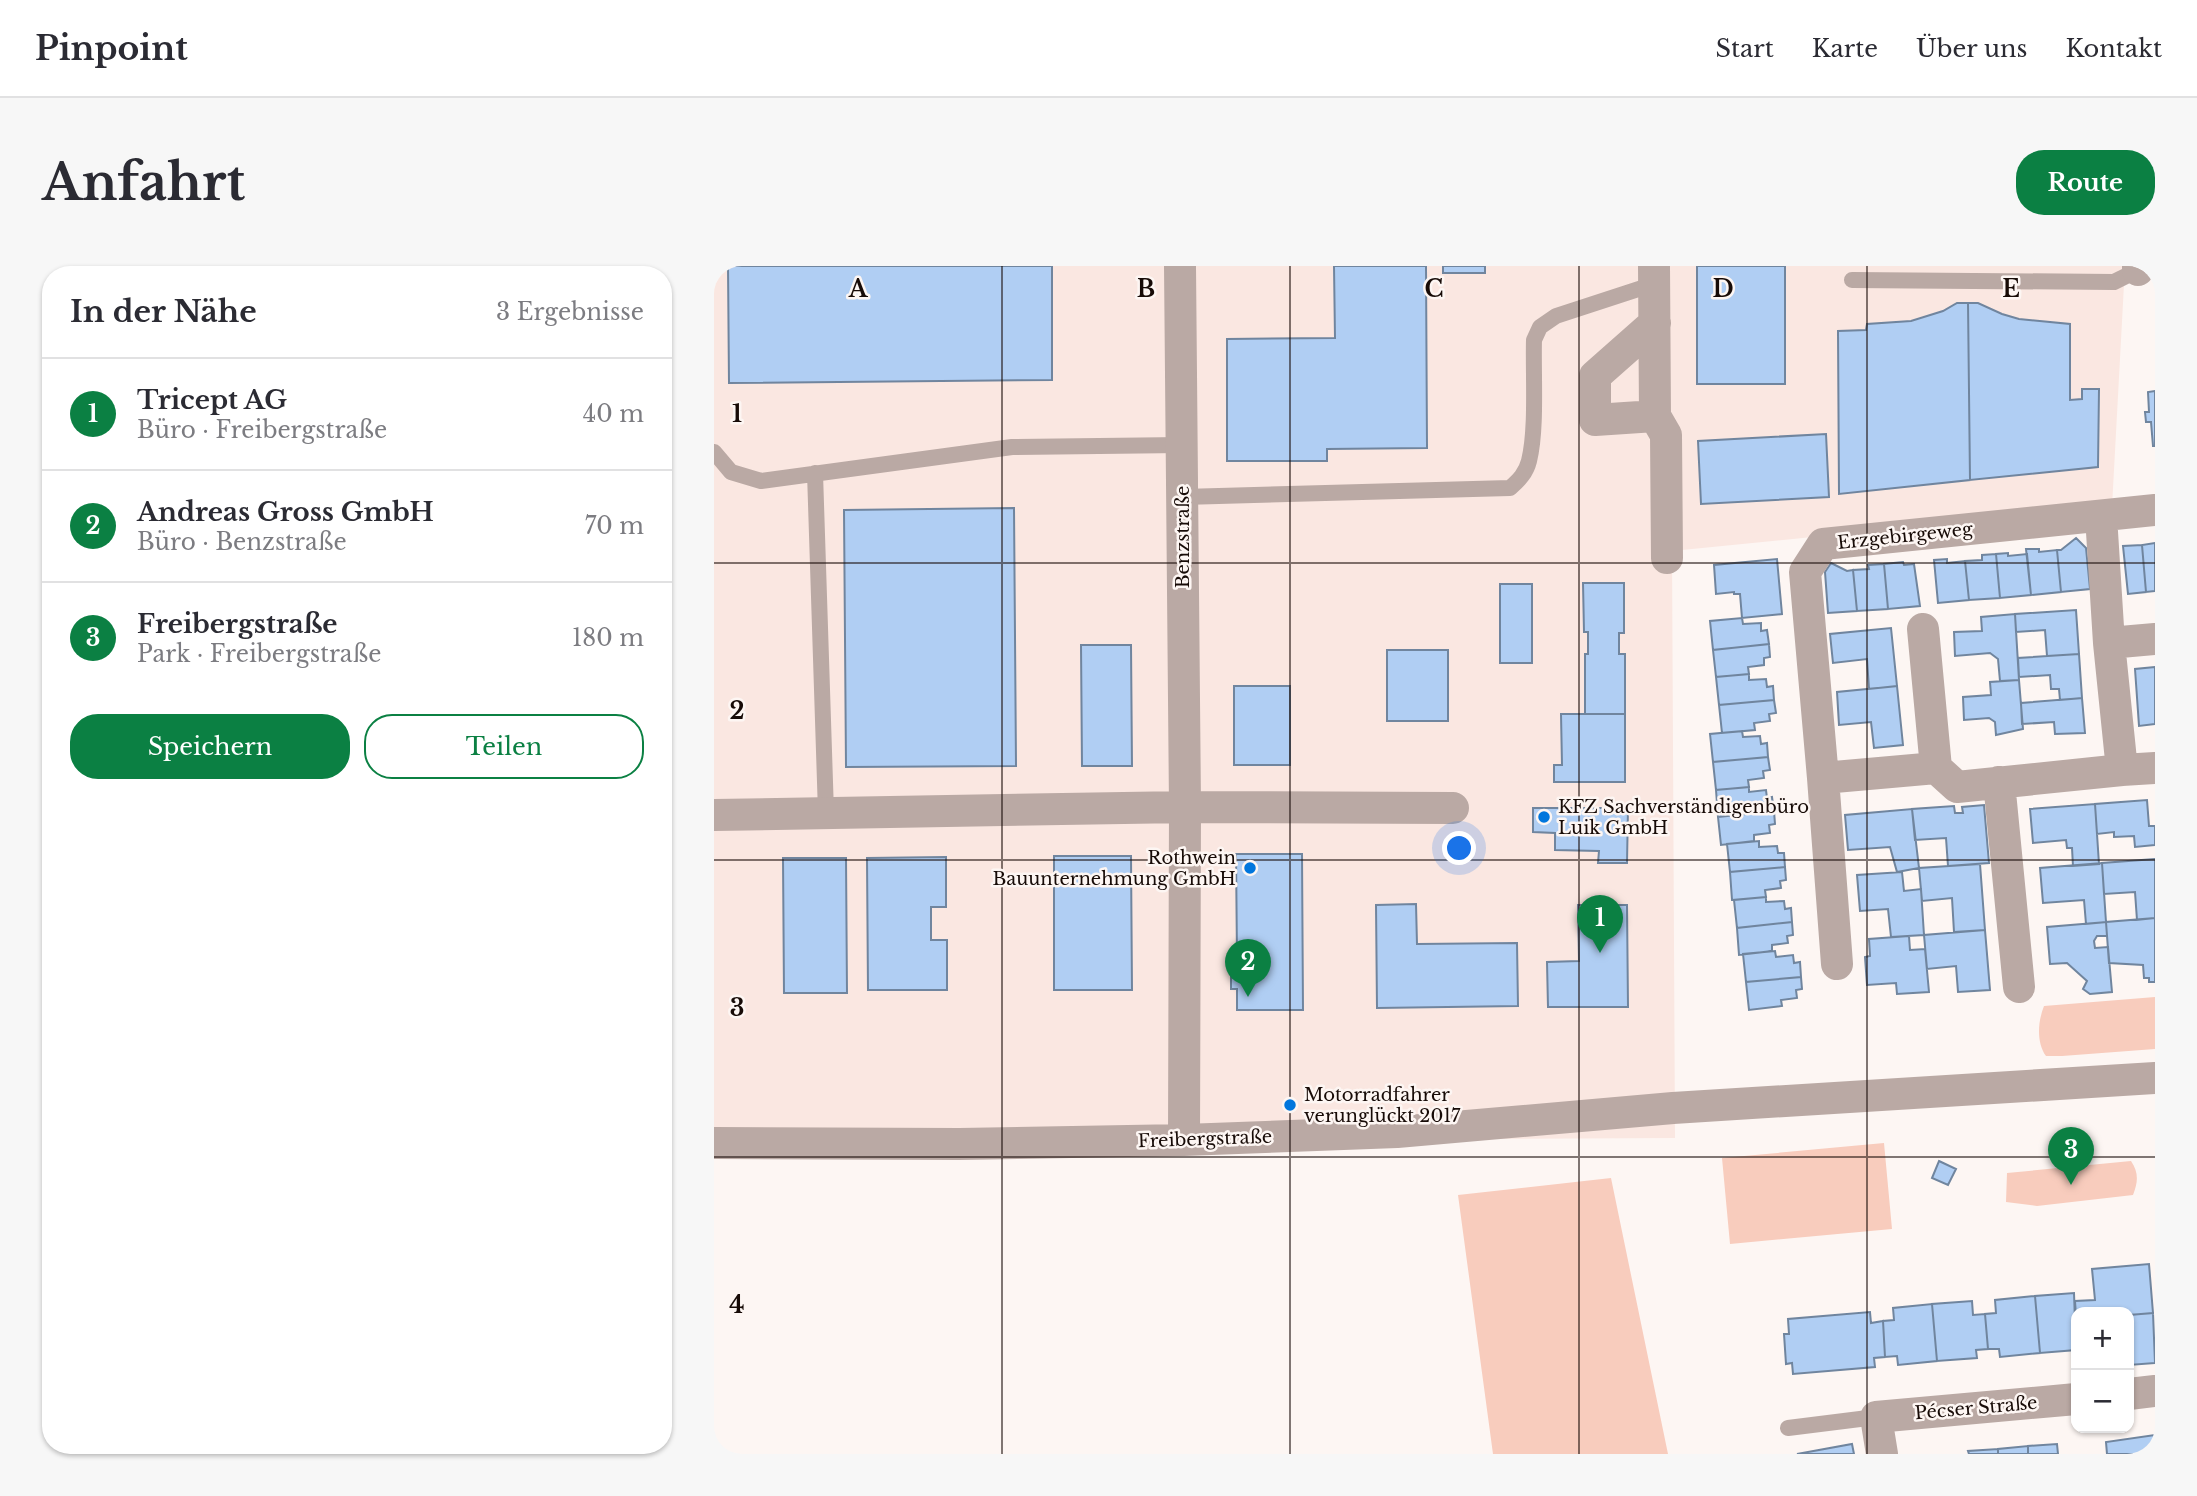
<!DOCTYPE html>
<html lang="de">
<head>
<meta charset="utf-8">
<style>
	:root { --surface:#fff; --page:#f7f7f7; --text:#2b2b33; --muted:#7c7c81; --line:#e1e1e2; --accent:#0b8043 }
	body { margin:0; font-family:"Libre Baskerville",serif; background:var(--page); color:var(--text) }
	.controls { position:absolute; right:21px; bottom:21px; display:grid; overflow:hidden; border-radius:14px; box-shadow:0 2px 5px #0004 }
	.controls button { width:63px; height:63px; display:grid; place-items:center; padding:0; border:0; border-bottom:2px solid var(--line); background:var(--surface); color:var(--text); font:35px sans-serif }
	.you { position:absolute; left:746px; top:583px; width:24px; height:24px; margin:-18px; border:5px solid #fff; border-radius:50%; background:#1a73e8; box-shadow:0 0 0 10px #1a73e833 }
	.badge { display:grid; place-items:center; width:46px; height:46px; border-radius:50%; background:var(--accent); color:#fff; font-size:23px; font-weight:700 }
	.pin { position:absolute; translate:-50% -58px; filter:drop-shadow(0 2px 4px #0008) }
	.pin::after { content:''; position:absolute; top:37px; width:24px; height:21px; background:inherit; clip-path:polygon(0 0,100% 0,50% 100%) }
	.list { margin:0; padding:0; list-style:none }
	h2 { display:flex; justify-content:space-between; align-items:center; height:91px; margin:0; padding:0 28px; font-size:30px }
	h2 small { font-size:23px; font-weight:400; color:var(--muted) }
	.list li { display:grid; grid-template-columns:46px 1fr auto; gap:21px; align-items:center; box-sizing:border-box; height:112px; padding:0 28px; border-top:2px solid var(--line) }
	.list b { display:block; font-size:26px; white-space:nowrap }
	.list p { margin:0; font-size:23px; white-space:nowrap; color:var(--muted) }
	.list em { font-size:23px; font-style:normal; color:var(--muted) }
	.actions { display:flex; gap:14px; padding:21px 28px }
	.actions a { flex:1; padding:16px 0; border:2px solid var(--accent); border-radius:28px; text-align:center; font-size:24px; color:var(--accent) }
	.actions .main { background:var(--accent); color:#fff }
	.map { position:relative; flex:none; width:1441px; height:1188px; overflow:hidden; border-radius:28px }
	header { display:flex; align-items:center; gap:42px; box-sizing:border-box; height:98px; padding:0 35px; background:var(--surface); border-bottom:2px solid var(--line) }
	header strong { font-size:33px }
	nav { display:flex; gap:38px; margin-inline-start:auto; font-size:24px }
	.intro { display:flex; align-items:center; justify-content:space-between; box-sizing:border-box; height:168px; padding:0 42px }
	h1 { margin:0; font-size:49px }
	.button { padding:18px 32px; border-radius:28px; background:var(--accent); color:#fff; font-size:24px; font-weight:700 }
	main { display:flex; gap:42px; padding:0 42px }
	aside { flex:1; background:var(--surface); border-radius:28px; box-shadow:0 2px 5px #0004 }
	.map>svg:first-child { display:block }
	.built { fill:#fae7e1 }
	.green { fill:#f8ccbd }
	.building { fill:#b0cef3; stroke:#70859e; stroke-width:2 }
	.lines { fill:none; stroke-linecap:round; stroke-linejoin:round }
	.service { stroke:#baa9a4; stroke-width:16 }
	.minor { stroke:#baa9a4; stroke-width:32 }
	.grid { fill:none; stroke:#170b07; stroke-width:2; stroke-opacity:0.55 }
	.poi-dot { fill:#0076dd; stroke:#fdf6f3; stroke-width:2.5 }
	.labels { text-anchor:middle; stroke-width:5; stroke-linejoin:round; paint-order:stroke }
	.street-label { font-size:18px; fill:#170b07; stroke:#fdf6f3 }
	.poi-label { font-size:18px; fill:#170b07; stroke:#fdf6f3; text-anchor:start }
	.grid-label { font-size:23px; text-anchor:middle; font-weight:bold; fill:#170b07; stroke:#fdf6f3; stroke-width:5; stroke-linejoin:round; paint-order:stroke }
</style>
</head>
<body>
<header>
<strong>Pinpoint</strong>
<nav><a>Start</a><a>Karte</a><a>Über uns</a><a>Kontakt</a></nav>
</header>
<div class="intro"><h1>Anfahrt</h1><a class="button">Route</a></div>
<main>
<aside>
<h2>In der Nähe<small>3 Ergebnisse</small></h2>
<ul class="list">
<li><span class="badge">1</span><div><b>Tricept AG</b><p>Büro · Freibergstraße</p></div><em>40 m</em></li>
<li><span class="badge">2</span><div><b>Andreas Gross GmbH</b><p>Büro · Benzstraße</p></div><em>70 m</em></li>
<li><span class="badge">3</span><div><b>Freibergstraße</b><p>Park · Freibergstraße</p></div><em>180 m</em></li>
</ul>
<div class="actions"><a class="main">Speichern</a><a>Teilen</a></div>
</aside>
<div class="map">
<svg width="1441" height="1188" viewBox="0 0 1441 1188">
	<rect width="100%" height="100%" fill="#fdf6f3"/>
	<path class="built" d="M0 0H1411L1398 241 958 285 961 872 429 875 0 864Z"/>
	<path class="green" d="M1441 731V783L1348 790H1332C1322 776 1324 755 1330 740Z
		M1170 877 1178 963 1016 978 1008 892Z
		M1417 895C1425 907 1424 916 1419 929L1323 940 1292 936 1293 907Z
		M897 912 954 1188H779L744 929Z"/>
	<path class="building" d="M14 0H338V114L15 117Z
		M620 0H712L713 182 613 183V195H513V73L621 72Z
		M729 0H771V7H729Z
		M983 0H1071V118H983Z
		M1243 37H1254L1256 214 1125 228 1124 65 1152 64 1153 58 1197 55 1229 45Z
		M1254 37H1264L1288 48 1305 53 1356 58V134L1368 133V123H1385L1384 201 1256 214Z
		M1441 125V180H1439L1437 156H1432L1431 146H1435L1434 126Z
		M1112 168 1115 231 987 238 984 175Z
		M300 242 302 500 132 501 130 244Z
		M1362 272 1372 282 1376 323 1347 326 1343 284H1347Z
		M1441 277V325L1432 326 1428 279Z
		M1428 279 1432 326 1414 328 1409 280Z
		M1312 283H1325V286L1343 284 1347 326 1317 329Z
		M1294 287V290L1313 288 1317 329 1286 332 1282 288Z
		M1282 288 1286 332 1255 334 1251 295 1268 294V289Z
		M1063 293 1068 348 1028 352 1026 328H1020V326L1002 328 1000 299Z
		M1233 293V297L1251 295 1255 334 1224 337 1220 294Z
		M1189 296 1190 299 1200 298 1206 340 1174 343 1170 298Z
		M1117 297 1133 305 1139 304 1143 345 1114 347 1111 306Z
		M1170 298 1174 343 1143 345 1139 304 1155 303 1154 299Z
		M869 317H910V367H905V388H911V448H871V388H874V366H870Z
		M786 318H818V397H786Z
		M1362 344 1365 388 1333 390 1331 364 1302 366 1301 348Z
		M1301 348 1305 414 1286 415 1284 393 1276 387 1241 390 1240 366 1268 365 1267 351Z
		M1028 352 1029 358 1047 357V365L1053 364 1055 378 999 384 996 355Z
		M1177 362 1183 420 1155 423 1153 393 1119 397 1116 368Z
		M1055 378 1056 391 1050 392V399L1034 401 1035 408 1002 411 999 384Z
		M367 379H417L418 500H368Z
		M673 384H734V455H673Z
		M1365 388 1368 432 1346 434 1345 423H1337L1336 409 1305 411 1304 392Z
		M1441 401V458L1425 460 1421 403Z
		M1035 408V414L1052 413 1053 421 1059 420 1060 434 1005 439 1002 411Z
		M1305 414 1309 463 1282 469 1281 456 1275 452 1250 454 1249 431 1277 429 1276 416Z
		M520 420H576V499H520Z
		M1183 420 1189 479 1160 482 1157 456 1125 459 1123 426Z
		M1368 432 1371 467 1341 468 1340 456 1308 458 1307 437Z
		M1060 434 1062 447 1055 448 1056 455 1040 457 1041 464 1008 467 1005 439Z
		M847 448H911V516H840V499H848Z
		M1028 465 1029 471 1046 470 1047 478 1053 477 1054 491 999 496 996 468Z
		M1054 491 1056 504 1049 505 1050 512 1034 514 1035 521 1002 524 999 496Z
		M1035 521V526L1052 524 1053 532 1058 531 1060 545 1004 551 1002 524Z
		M1433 534 1435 560H1441V579L1421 581 1420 570 1400 571V566L1383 568 1381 538Z
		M1381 538 1385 598 1359 600 1358 582H1353L1352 574 1319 577 1316 543Z
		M1270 539 1275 597 1234 600 1232 572 1201 574 1198 543 1240 540 1241 547H1249L1248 541Z
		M819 542H914L913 597H884L885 585 841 584V567L819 566Z
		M1198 543 1205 602 1183 606 1176 581 1134 584 1131 549Z
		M1060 545 1061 558 1055 559 1056 567 1040 569V575L1007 579 1004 551Z
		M1045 575V581L1063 580 1064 587H1070L1071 601 1016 606 1013 578Z
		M522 588H588L589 744H523V723H517V692L523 691Z
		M340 590H417L418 724H340Z
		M232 591V641H217V674H233V724H154L153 592Z
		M69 592H132L133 727H70Z
		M1441 593V652L1423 654 1421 626 1390 628 1388 597Z
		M1388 597 1392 656 1372 658 1370 634 1329 637 1326 602Z
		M1266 598 1271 664 1240 666 1238 632 1208 635 1205 602Z
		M1071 601 1072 614 1066 615 1067 622 1051 624 1052 631 1018 634 1016 606Z
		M1188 606 1190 625 1207 623 1210 669 1177 671 1174 643 1146 645 1143 609Z
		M1052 631V636L1070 635 1071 643 1077 642 1078 656 1023 662 1020 634Z
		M702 638 703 678 803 677 804 740 663 742 662 639Z
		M864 639H913L914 741H834L833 696 865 695Z
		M1441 652V716H1435V712H1430L1429 699 1395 697 1392 656Z
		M1078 656 1079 669 1073 670 1074 677 1058 679V685L1025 689 1023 662Z
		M1392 656 1393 670H1383L1380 675 1381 682 1394 681 1398 726 1376 728 1369 723 1373 715 1353 697 1336 698 1333 661Z
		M1271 664 1276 724 1244 726 1242 700 1213 703 1210 669Z
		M1195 670 1196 684 1211 683 1215 726 1183 728 1182 717 1153 719 1151 691 1156 690 1155 673Z
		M1061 685 1062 691 1079 689 1080 697 1086 696 1087 711 1032 716 1029 688Z
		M1087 711 1088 723 1082 724 1083 732 1067 734 1068 740 1035 744 1032 716Z
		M1225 895 1242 903 1234 919 1218 912Z
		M1435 998 1439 1047 1415 1049V1046H1362V1050L1361 1035 1381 1034 1378 1003Z
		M1360 1027 1362 1084 1326 1087 1321 1030Z
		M1321 1030 1326 1087 1286 1091 1285 1083H1274L1271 1048 1282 1047 1281 1034Z
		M1258 1035 1259 1049 1271 1048 1274 1083 1262 1084 1263 1092 1223 1095 1218 1038Z
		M1218 1038 1223 1095 1184 1099 1183 1090 1171 1091 1169 1055 1180 1054 1179 1042Z
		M1156 1046 1157 1057 1169 1055 1171 1091 1160 1092 1161 1101 1079 1108 1078 1097 1072 1098 1070 1068H1075L1074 1053Z
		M1439 1047 1441 1097 1415 1099V1049Z
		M1441 1169V1188H1393L1392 1176Z
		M1138 1178 1140 1188H1083Z
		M1343 1178 1344 1188H1314V1180Z
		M1314 1180V1188H1284V1183Z
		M1284 1183V1188H1255L1254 1185Z"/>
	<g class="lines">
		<path class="service" d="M1138 14 1400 16 1424 4
			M0 186 17 206 47 215 298 181 468 179
			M101 207 112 547
			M469 231 796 222C805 214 812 207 815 195 823 163 819 109 820 74L826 61 842 50 940 18
			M1074 1162 1162 1151"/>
		<path class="minor" d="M466 0 471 541 470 874
			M940 0 941 150 952 169 953 292
			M1424 4V0
			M941 57 881 110V154L941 150
			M1387 250 1395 377 1408 504 1441 502
			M1209 363 1222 502
			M1395 377 1441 373
			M1408 504 1243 521 1222 502 1109 512 1091 306 1109 278 1441 244
			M1109 512 1123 698
			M1285 516 1305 721
			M0 549 471 541 739 542
			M0 877 245 878 470 874 683 866 959 842 1441 812
			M1415 1128 1441 1125
			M1168 1188 1162 1151 1362 1133"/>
	</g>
	<path class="grid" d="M288 0V1188M576 0V1188M865 0V1188M1153 0V1188M0 297H1441M0 594H1441M0 891H1441"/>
	<g class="poi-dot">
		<circle cx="830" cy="551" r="7"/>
		<circle cx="536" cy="602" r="7"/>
		<circle cx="576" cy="839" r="7"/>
	</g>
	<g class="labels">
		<g class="street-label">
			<text transform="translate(1191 270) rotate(-6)" y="6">Erzgebirgeweg</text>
			<text transform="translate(469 271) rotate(-90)" y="6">Benzstraße</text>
			<text transform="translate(491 873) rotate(-2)" y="6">Freibergstraße</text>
			<text transform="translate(1262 1142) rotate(-5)" y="6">Pécser Straße</text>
		</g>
		<g class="poi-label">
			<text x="844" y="547">KFZ Sachverständigenbüro<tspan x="844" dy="21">Luik GmbH</tspan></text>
			<text x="522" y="598" text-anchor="end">Rothwein<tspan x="522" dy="21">Bauunternehmung GmbH</tspan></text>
			<text x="590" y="835">Motorradfahrer<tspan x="590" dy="21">verunglückt 2017</tspan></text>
		</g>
	</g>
	<g class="grid-label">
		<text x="144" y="31">A</text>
		<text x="432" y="31">B</text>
		<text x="720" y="31">C</text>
		<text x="1009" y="31">D</text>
		<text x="1297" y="31">E</text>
		<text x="23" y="156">1</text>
		<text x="23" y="453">2</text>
		<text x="23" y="750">3</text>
		<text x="23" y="1047">4</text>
	</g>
</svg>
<div class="controls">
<button>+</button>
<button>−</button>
</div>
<div class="you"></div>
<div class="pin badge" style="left:886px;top:687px">1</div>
<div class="pin badge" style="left:534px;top:731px">2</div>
<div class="pin badge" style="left:1357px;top:919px">3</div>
</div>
</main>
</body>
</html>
